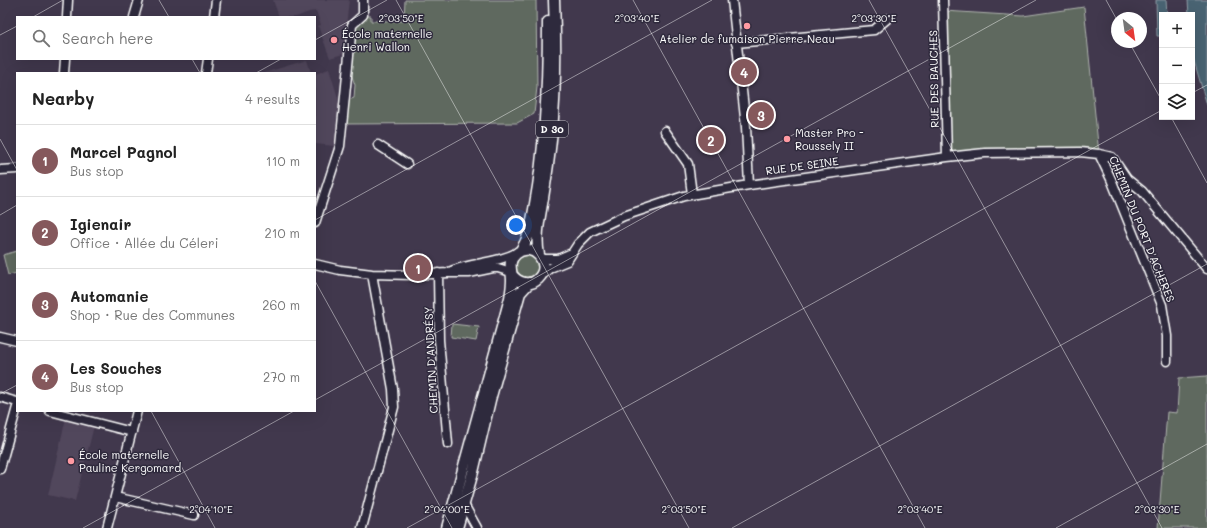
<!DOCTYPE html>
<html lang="en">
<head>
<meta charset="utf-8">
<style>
	:root { --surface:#fff; --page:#f2f2f2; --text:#222; --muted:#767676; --line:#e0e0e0; --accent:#85585c }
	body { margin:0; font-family:Mali,sans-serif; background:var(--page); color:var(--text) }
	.controls { position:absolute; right:12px; top:12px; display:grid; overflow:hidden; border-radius:0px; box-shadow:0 4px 16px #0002 }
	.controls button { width:36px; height:36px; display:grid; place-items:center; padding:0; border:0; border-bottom:1px solid var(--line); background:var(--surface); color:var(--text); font:20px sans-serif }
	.compass { position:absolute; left:1111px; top:12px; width:36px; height:36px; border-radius:50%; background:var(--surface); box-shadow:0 4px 16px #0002; rotate:151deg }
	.you { position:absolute; left:516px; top:225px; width:14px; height:14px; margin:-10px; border:3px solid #fff; border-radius:50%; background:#1a73e8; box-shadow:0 0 0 6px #1a73e833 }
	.badge { display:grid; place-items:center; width:26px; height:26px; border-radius:50%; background:var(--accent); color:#fff; font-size:13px; font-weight:700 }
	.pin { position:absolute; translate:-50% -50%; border:2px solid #fff; box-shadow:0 1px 4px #0006 }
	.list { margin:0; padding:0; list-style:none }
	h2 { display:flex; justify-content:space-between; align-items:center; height:52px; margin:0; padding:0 16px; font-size:17px }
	h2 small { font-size:13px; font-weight:400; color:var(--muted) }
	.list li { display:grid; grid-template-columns:26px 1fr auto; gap:12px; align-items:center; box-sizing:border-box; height:72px; padding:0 16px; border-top:1px solid var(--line) }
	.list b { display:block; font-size:15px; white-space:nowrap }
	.list p { margin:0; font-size:13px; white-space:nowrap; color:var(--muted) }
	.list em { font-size:13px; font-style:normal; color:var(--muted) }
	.icon { flex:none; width:22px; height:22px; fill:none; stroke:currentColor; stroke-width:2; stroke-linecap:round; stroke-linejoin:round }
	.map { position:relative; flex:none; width:1207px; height:528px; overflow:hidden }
	.search { position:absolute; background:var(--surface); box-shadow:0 4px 16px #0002; left:16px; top:16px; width:300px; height:44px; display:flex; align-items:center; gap:10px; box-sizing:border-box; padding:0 14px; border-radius:0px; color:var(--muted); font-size:15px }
	.panel { position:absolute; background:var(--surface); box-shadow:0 4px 16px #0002; left:16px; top:72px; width:300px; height:340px; border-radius:0px }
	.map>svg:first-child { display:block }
	.built { fill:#51465b }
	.green { fill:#5f695e; stroke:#afb4ae }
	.water { fill:#4a6372; stroke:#92a1aa }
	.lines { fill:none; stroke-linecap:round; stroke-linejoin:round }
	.minor-casing { stroke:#fff; stroke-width:11 }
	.major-casing { stroke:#fff; stroke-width:13 }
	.minor { stroke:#2f2a3d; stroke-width:8 }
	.major { stroke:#2f2a3d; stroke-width:10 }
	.ticks { fill:none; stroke:#fff; stroke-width:1; stroke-opacity:0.45 }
	.poi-dot { fill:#ff9aa2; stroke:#2f2a3d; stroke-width:1.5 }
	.labels { text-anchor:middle; stroke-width:3; stroke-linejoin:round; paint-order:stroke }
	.shield { fill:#2f2a3d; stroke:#c1bfc5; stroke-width:1 }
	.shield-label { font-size:10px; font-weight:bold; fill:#fff }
	.poi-label { font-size:11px; fill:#fff; stroke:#2f2a3d; text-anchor:start }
	.street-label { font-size:11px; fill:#fff; stroke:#2f2a3d }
	.ticks-label { font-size:10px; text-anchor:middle; fill:#fff; stroke:#2f2a3d; stroke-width:3; stroke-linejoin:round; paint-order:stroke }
</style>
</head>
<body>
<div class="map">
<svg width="1207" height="528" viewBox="0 0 1207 528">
	<rect width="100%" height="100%" fill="#41384d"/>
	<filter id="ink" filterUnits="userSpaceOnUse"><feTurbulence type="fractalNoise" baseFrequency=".025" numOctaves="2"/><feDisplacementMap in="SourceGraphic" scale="8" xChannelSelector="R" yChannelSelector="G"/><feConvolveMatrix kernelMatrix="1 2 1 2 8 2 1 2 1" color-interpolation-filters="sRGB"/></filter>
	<g filter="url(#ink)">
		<path class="built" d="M273 0H349L343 54 330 58 318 26 321 25 316 11 309 12 296 17H279Z
			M307 60 311 73H264L290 65Z
			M329 69 339 101 334 146 315 144V74Z
			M66 418 94 426 75 501 48 495Z"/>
		<path class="green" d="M405 0H536L537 87 534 114 517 123 344 124 346 101 354 98 355 85 349 68 354 26 363 16H371V21H404Z
			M1084 7 1099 154 947 157 944 11 1023 16Z
			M17 251V273L8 275 3 255Z
			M516 266a11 11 0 1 1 22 0a11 11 0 1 1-22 0Z
			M452 324 479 327 476 341 451 337Z
			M1207 376V528H1158L1167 412 1177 413 1179 378Z"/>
		<path class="water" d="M1156 0H1166L1167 15H1162V36H1157Z
			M1188 0H1207V105L1192 54V15H1189Z"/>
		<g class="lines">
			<defs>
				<path id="minor" d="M732 0 746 127 749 185
					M943 0 947 157
					M67 17 68 0
					M134 17 139 0
					M214 17 216 0
					M736 43 874 30 887 19
					M64 73 65 59
					M206 73 208 59
					M665 131 688 164 692 194
					M378 145 407 164
					M1099 154 1111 179 1162 305 1167 336V361
					M0 170 17 169
					M315 223 340 146 352 25 363 15V0
					M542 259H558L572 253
					M315 264 340 270 372 274 412 275 448 273H469L493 268H498L511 272
					M449 272C470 262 495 264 516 253
					M438 273 439 340 448 444
					M542 275 550 268 567 261 578 244 590 232 624 216 684 196 696 194 749 185 947 157 985 153 1080 152 1099 154 1112 157 1127 179 1142 191 1207 269
					M0 337 17 341
					M0 397 17 402
					M50 411 132 432
					M0 469 17 407
					M115 497 194 515
					M462 501 477 528
					M107 528 137 411
					M362 528 394 407 393 389 372 274"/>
				<path id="major" d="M521 250C530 237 532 220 535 204 546 145 548 82 548 22
					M539 255C535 236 540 217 543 198 546 179 549 159 551 140 556 94 556 47 554 0
					M447 528 510 298C511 292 512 286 512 280 512 270 507 262 516 254 532 240 554 264 538 279 530 287 518 283 512 275
					M457 528 473 472 490 400 518 300 520 293 529 283"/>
			</defs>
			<use href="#minor" class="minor-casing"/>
			<use href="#major" class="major-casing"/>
			<use href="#minor" class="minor"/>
			<use href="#major" class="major"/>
		</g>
	</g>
	<path class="ticks" d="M159 0 169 17M396 0 689 528M633 0 925 528M869 0 1162 528M1106 0 1117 20M33 17 63 0M0 35 17 26M315 40 387 0M1129 42 1162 101M192 59 200 73M256 73 281 59M1192 93 1207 85M1171 117 1207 183M0 139 17 170M0 215 17 205M315 220 712 0M315 281 452 528M0 394 17 385M315 400 1036 0M151 411 215 528M83 528 294 411M407 528 1162 110M732 528 1207 264M1056 528 1207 444"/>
	<g class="poi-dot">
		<circle cx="747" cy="26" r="4"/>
		<circle cx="334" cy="40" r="4"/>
		<circle cx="787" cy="139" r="4"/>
		<circle cx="71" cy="461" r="4"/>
	</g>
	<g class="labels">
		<rect class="shield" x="536" y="121" width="32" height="16" rx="3"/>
		<g class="shield-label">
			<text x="552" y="133">D 30</text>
		</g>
		<g class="poi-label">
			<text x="342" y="38">École maternelle<tspan x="342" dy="13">Henri Wallon</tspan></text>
			<text x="747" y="43" text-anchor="middle">Atelier de fumaison Pierre Neau</text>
			<text x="795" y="137">Master Pro -<tspan x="795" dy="13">Roussely II</tspan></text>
			<text x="79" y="459">École maternelle<tspan x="79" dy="13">Pauline Kergomard</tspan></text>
		</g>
		<g class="street-label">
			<text transform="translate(934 79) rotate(-91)" y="4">RUE DES BAUCHES</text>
			<text transform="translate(802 166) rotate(-8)" y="4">RUE DE SEINE</text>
			<text transform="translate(1142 229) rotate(68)" y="4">CHEMIN DU PORT D'ACHERES</text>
			<text transform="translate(431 360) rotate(-93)" y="4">CHEMIN D'ANDRÉSY</text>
		</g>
	</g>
	<g class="ticks-label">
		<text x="401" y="22">2°03'50"E</text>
		<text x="637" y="22">2°03'40"E</text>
		<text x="874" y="22">2°03'30"E</text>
		<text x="211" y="513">2°04'10"E</text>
		<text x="447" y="513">2°04'00"E</text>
		<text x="684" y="513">2°03'50"E</text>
		<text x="920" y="513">2°03'40"E</text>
		<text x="1157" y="513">2°03'30"E</text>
	</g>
</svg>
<div class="controls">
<button>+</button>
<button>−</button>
<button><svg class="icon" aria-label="layers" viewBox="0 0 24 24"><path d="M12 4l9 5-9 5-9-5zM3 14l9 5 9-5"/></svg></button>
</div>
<svg class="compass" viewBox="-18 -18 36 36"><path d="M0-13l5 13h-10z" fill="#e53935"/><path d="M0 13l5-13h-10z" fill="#767676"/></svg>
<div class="you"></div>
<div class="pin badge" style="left:418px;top:268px">1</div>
<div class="pin badge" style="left:711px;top:140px">2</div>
<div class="pin badge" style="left:761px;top:115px">3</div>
<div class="pin badge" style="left:744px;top:72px">4</div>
<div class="search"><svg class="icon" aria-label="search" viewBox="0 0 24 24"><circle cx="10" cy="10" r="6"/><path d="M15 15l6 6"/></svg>Search here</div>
<section class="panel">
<h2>Nearby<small>4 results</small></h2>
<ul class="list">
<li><span class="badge">1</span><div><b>Marcel Pagnol</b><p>Bus stop</p></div><em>110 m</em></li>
<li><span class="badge">2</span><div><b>Igienair</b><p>Office · Allée du Céleri</p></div><em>210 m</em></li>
<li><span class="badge">3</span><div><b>Automanie</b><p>Shop · Rue des Communes</p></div><em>260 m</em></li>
<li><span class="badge">4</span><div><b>Les Souches</b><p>Bus stop</p></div><em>270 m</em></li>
</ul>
</section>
</div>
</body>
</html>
